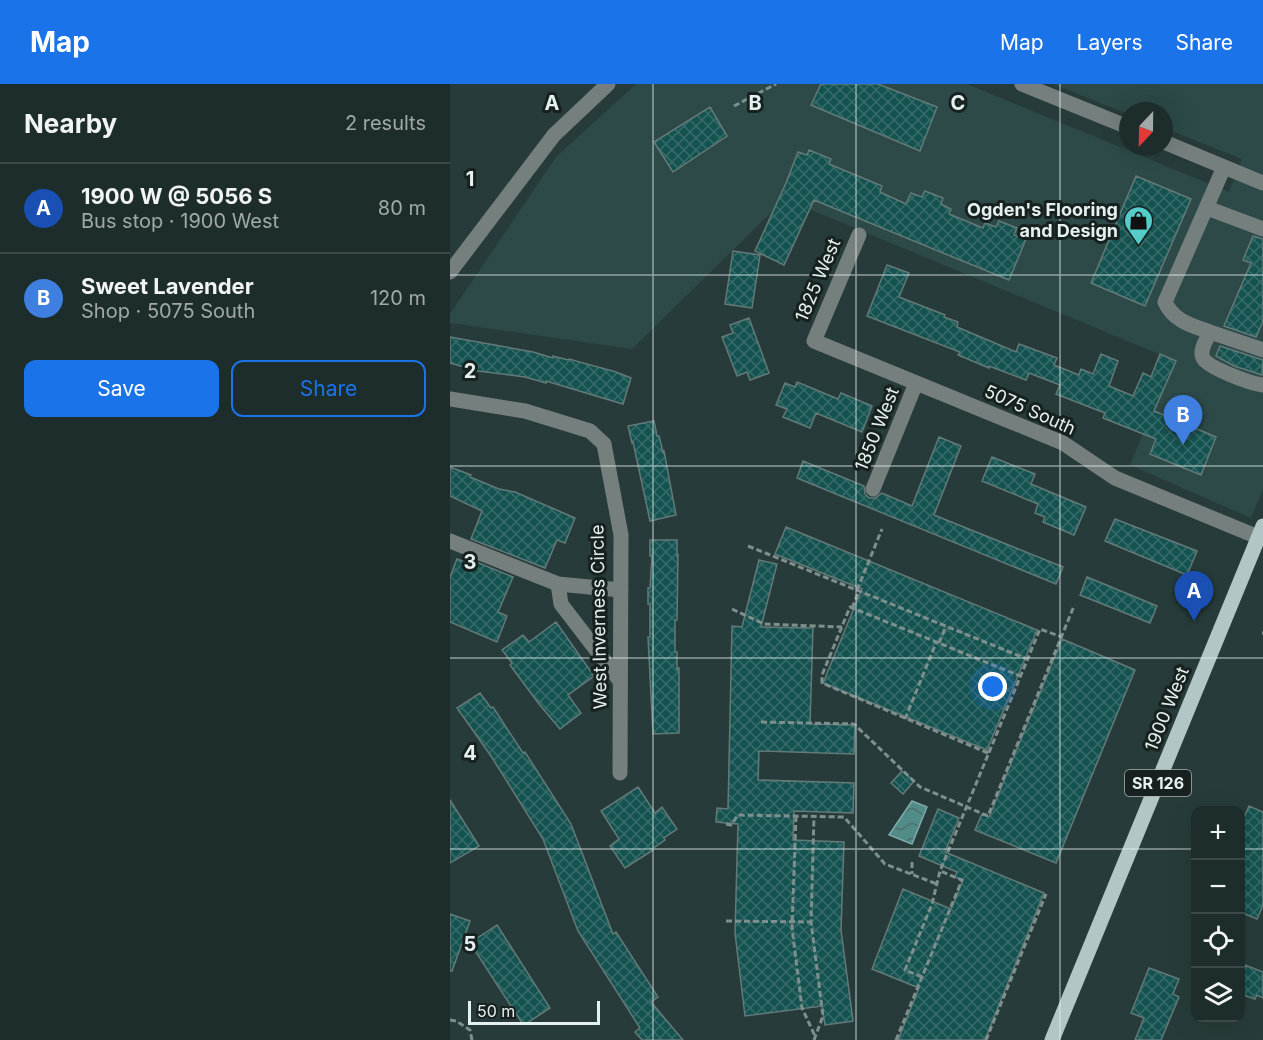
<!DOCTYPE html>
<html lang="en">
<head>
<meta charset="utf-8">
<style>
	:root { --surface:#1d2d2c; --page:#2a3938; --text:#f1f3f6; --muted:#a0a8a9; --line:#3b4948; --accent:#1a73e8 }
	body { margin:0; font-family:Inter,sans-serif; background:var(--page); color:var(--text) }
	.controls { position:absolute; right:18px; bottom:18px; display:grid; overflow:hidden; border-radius:12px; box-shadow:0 6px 24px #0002 }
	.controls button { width:54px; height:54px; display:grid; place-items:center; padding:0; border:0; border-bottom:2px solid var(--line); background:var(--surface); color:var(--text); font:30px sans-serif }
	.compass { position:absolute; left:669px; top:18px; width:54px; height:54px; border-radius:50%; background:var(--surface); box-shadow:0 6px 24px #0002; rotate:202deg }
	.scale { position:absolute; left:18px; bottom:15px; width:132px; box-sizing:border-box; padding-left:6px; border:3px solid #e5f1f0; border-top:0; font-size:16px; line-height:21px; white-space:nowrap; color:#e5f1f0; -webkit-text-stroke:4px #172120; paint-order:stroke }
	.you { position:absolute; left:543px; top:603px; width:21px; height:21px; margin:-15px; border:4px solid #fff; border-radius:50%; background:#1a73e8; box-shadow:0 0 0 9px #1a73e833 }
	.badge { display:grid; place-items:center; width:39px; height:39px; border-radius:50%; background:var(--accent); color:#fff; font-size:20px; font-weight:700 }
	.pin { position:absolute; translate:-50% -50px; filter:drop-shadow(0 2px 3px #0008) }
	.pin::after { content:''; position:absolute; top:32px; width:21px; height:18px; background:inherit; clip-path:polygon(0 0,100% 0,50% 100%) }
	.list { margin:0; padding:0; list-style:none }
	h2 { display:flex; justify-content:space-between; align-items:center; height:78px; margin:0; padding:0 24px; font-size:26px }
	h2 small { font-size:20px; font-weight:400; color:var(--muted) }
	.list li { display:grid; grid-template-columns:39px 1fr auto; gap:18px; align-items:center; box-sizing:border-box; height:90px; padding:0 24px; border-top:2px solid var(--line) }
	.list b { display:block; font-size:22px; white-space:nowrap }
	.list p { margin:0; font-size:20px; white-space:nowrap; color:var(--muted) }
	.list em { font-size:20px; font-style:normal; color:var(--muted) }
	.actions { display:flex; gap:12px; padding:18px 24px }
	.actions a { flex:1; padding:14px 0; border:2px solid var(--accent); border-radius:12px; text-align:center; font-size:21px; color:var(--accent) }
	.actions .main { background:var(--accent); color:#fff }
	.icon { flex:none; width:33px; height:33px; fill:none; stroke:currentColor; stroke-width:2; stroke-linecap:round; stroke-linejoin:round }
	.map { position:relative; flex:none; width:813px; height:956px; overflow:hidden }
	header { display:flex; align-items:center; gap:36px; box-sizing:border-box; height:84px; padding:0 30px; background:var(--accent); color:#fff }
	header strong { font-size:28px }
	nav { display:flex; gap:33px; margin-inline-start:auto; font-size:21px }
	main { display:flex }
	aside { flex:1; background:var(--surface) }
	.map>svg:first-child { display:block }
	.built { fill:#2d4a48 }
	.water { fill:url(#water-waves); stroke:#7eaaa8; stroke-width:1.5 }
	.building { fill:url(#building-cross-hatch); stroke:#637a78; stroke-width:1.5 }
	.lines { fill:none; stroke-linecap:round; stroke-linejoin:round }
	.path { stroke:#7e8f8e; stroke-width:3; stroke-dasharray:6 3; stroke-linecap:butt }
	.minor { stroke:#757f7e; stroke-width:15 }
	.major { stroke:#b2c6c5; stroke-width:15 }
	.grid { fill:none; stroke:#e5f1f0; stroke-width:1.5; stroke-opacity:0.55 }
	.labels { text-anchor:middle; stroke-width:6; stroke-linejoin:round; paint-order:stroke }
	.shield { fill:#172120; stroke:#a7b3b2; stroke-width:1.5 }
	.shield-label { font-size:16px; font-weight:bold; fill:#e5f1f0 }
	.poi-label { font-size:18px; font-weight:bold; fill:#e5f1f0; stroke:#172120; text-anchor:end }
	.street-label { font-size:18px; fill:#e5f1f0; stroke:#172120 }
	.grid-label { font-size:20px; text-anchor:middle; font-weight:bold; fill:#e5f1f0; stroke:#172120; stroke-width:6; stroke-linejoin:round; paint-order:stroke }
</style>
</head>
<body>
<header>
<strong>Map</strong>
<nav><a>Map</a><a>Layers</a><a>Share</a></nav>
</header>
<main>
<aside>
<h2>Nearby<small>2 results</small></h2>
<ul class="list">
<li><span class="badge" style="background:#1a4fb4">A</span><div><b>1900 W @ 5056 S</b><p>Bus stop · 1900 West</p></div><em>80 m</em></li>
<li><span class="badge" style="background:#3f7fe0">B</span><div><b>Sweet Lavender</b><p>Shop · 5075 South</p></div><em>120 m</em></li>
</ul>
<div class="actions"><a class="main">Save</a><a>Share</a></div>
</aside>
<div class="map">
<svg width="813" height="956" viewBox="0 0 813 956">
	<defs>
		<pattern id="water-waves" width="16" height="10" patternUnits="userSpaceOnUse" patternTransform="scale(1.5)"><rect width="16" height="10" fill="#528c89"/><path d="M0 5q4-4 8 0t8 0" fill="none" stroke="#4d716f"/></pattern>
		<pattern id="building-cross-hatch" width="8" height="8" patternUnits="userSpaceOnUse" patternTransform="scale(1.5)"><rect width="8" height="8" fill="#155351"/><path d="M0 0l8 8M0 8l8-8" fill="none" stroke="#376c6a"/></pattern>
	</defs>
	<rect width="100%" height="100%" fill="#273c3a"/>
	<path class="built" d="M186 0H517L779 108 792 75 714 44V27H678V30L603 0H813V405L801 434 680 381 723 276 335 115 182 265 0 239V230L106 73Z"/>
	<path class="water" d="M462 717 477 723 462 760 439 751Z"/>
	<path class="building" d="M371 0H428L487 23 470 67 361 21Z
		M260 23 277 52 223 88 204 58Z
		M359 66 381 75 379 80 432 102 430 108 456 120 461 109 472 113 475 107 493 114 491 120 501 125 499 130 533 144 535 139 546 143 549 137 567 144 564 151 576 155 559 196 364 116 334 181 305 167 336 99 348 68 357 71Z
		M686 92 741 115 695 222 641 199Z
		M803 152 813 155V237L806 253 774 242 801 179 793 176Z
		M283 167 310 171 302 224 275 220Z
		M437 181 459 189 449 213 495 231 494 233 508 238 507 243 566 268 569 260 607 274 604 281 629 291 631 285 643 290 651 270 668 277 659 302 683 312 693 289 701 293 710 270 726 277 704 327 766 353 751 391 700 370 706 355 653 334 655 329 606 310 610 301 579 289 576 296 539 282V284L508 271 510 268 417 232Z
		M299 234 319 289 300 296 297 288 287 292 272 253 283 249 280 241Z
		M0 253 83 268 103 274V272L118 276 119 275 166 288 181 294 173 320 96 297V299L75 293 28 287 0 279Z
		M770 262 813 276 812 291 784 282 766 272Z
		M347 298 388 315 391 309 422 322 412 348 366 329 360 344 333 333 337 325 326 321 335 299 345 303Z
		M204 337 207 352H209L213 368 214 367 226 431 200 437 183 358 182 359 178 342Z
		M489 353 511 362 484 431 613 483 606 500 347 394 353 377 414 402 415 410 419 414H425L432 409 462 422Z
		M542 373 585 390 581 400 636 423 624 451 593 438 595 433 585 429 588 420 532 397Z
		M0 383 21 391 20 393 49 405 65 408 125 434 115 459 107 456 95 484 21 455 32 427 0 412Z
		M665 435 747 467 737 491 655 457Z
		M336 443 587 546 537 666 373 599 412 505 325 470Z
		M200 456H227V472L228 471 227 536H225V568H227V585L229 584V649L203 650 198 553H200V520H198V504H200L202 472H200Z
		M14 473 63 493 48 528 57 532 47 558 0 538V493L7 475 12 477Z
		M309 476 327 480 311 543 363 544 360 640 405 641 404 670 309 667 308 696 404 699 403 729 344 727 343 756 394 758 391 846 403 937 375 941 372 922 295 932 285 849 288 740 266 738 267 724 278 725 282 542 292 543Z
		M637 493 707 522 700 539 630 511Z
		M106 538 144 592 118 611 131 629 110 645 89 620 60 581 62 579 52 566 73 551 79 558Z
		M612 555 685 586 606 779 525 746 532 730 539 733Z
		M30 609 41 624 43 623 73 669 75 668 121 740 163 850 166 848 208 913 201 918 233 956H192L185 948 190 944 128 847 93 755 41 672 7 624Z
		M452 687 464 697 453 710 441 699Z
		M188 703 205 729 212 723 227 745 214 754 215 756 202 765 203 766 175 784 160 762 169 755 151 727Z
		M0 716 29 762 0 779Z
		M799 722 813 728V821L807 835 790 828V743Z
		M488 725 509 734 495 768 594 809 535 956H448L469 904 422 885 453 805 501 825 513 796 505 793 507 788 469 772Z
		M0 830 20 837 2 887H0Z
		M47 841 100 924 77 939H72L20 859Z
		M795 881 813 888V914L807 911 805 915 790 910V894Z
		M699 884 729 895 723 910 729 913 711 956H685L694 934 681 929Z"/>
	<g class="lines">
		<path class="path" d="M284 22 326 0
			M298 462 577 575
			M407 506 432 445
			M402 524 409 507
			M282 525 314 540 392 543
			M812 549H813
			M489 559 496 542
			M455 635 486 559
			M311 638 404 640 470 703 538 732 624 522
			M538 669 372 599V591L400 523 570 592
			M346 732 342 844 352 924 365 952
			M276 740 281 741 288 731 394 733 435 780 487 800
			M462 778V790
			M276 837 361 838
			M472 893 455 886 482 820 490 787 590 545 612 553
			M0 936 6 937 20 946 22 956
			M364 956 373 932 361 838 364 732
			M446 956 512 796 490 787
			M536 956 596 810"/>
		<path class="minor" d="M572 0 678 43
			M714 58 813 99
			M757 124 813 145
			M409 151 364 257 613 359 665 394 808 453
			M0 188 104 51 158 0
			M760 248C743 242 723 237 715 218L774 83
			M813 266 760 248C757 255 749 266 753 274 758 284 802 300 813 301
			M0 315 75 327 140 347 154 360 171 451 170 689
			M423 405 466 299
			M0 457 108 500 111 520 170 597
			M108 500 171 506"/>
		<path class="major" d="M602 956 813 442"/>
	</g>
	<path class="grid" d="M203 0V956M406 0V956M610 0V956M0 191H813M0 382H813M0 574H813M0 765H746M790 765H813"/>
	<defs>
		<symbol id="shop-pin" viewBox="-11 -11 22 30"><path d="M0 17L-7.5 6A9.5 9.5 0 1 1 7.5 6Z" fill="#54cdc8" stroke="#172120"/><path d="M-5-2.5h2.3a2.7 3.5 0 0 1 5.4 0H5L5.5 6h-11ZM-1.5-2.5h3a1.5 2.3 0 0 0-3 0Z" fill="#111"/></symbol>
	</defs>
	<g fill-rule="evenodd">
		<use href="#shop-pin" x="672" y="120" width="33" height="45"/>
	</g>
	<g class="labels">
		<rect class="shield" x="675" y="686" width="66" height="26" rx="4.5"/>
		<g class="shield-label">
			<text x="708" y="705">SR 126</text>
		</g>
		<g class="poi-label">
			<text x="668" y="132">Ogden's Flooring<tspan x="668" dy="21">and Design</tspan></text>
		</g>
		<g class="street-label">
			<text transform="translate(368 196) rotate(-67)" y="6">1825 West</text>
			<text transform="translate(580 326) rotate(24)" y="6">5075 South</text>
			<text transform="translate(427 345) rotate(-68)" y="6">1850 West</text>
			<text transform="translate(149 533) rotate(-91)" y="6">West Inverness Circle</text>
			<text transform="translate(717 625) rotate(-68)" y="6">1900 West</text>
		</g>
	</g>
	<g class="grid-label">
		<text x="102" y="26">A</text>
		<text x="305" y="26">B</text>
		<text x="508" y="26">C</text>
		<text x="20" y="102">1</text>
		<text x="20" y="294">2</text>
		<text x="20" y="485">3</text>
		<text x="20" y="676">4</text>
		<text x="20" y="867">5</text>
	</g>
</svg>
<div class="controls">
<button>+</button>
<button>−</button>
<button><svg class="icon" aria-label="locate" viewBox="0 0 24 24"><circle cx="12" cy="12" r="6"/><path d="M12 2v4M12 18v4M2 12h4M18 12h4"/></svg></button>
<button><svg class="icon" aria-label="layers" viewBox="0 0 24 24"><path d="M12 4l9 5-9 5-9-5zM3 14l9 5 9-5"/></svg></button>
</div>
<svg class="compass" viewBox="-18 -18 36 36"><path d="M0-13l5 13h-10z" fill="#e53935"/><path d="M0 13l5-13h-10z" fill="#a0a8a9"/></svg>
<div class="scale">50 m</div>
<div class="you"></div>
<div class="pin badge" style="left:744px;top:537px;background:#1a4fb4">A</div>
<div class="pin badge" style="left:733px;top:361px;background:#3f7fe0">B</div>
</div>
</main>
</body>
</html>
